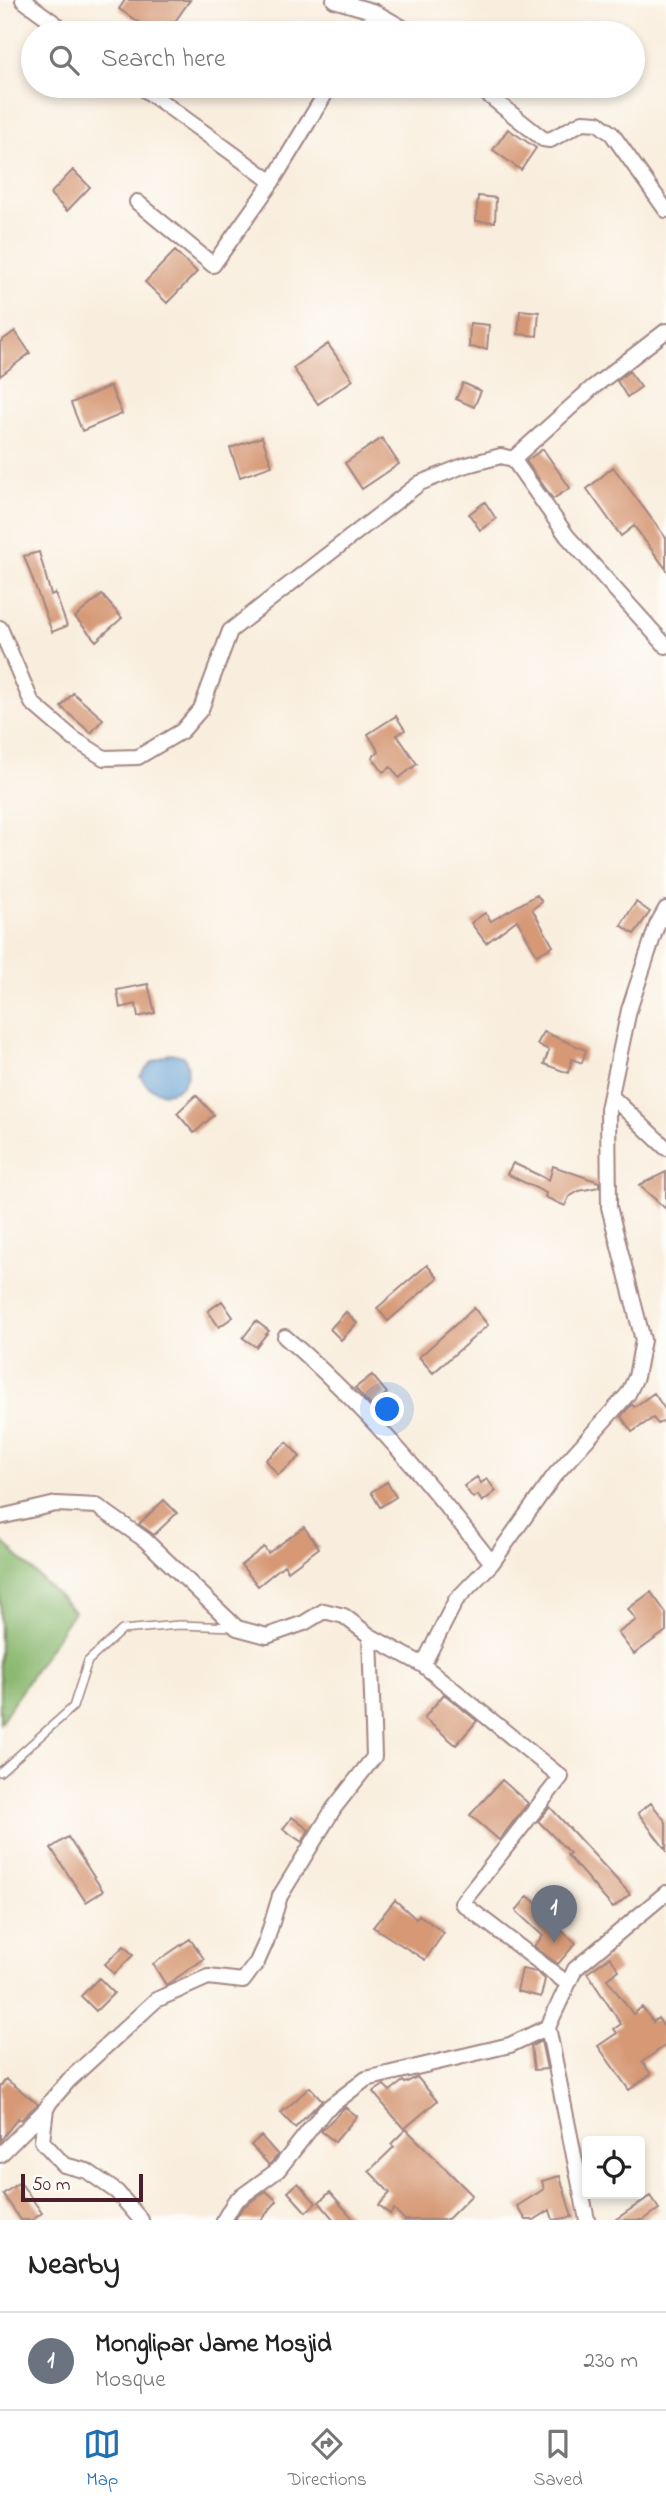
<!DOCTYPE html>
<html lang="en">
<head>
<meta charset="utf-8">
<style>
	:root { --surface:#fff; --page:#f6f6f6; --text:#222; --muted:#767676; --line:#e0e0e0; --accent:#1f6fb2 }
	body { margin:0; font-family:"Indie Flower",sans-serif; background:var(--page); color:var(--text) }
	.controls { position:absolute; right:21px; bottom:21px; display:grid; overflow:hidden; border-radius:7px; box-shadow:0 4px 10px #0003 }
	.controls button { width:63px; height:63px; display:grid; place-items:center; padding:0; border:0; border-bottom:2px solid var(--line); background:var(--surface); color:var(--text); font:35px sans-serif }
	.scale { position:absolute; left:21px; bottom:18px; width:122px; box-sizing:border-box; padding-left:7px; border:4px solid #4a1f2b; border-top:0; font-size:19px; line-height:24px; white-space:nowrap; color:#4a1f2b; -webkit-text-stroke:5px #fdfcf7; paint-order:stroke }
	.you { position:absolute; left:388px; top:1410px; width:24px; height:24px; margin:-18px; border:5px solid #fff; border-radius:50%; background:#1a73e8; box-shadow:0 0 0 10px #1a73e833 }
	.badge { display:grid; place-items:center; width:46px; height:46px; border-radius:50%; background:var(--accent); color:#fff; font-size:23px; font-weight:700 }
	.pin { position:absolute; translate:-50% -58px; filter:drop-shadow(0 2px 4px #0008) }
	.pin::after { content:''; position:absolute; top:37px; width:24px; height:21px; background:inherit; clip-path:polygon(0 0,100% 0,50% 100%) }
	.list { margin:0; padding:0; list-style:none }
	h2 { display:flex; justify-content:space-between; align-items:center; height:91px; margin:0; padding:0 28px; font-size:30px }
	h2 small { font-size:23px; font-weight:400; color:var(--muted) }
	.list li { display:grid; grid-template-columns:46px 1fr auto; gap:21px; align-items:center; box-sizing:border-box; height:98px; padding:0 28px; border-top:2px solid var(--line) }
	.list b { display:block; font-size:26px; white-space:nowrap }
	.list p { margin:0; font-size:23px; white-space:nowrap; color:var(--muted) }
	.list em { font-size:23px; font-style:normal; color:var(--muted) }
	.icon { flex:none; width:38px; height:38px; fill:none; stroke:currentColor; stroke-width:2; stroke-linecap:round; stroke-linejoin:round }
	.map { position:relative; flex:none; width:666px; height:2220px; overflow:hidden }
	.search { position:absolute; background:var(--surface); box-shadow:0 4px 10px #0003; left:21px; right:21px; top:21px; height:77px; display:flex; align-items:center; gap:18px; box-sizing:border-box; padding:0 24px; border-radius:38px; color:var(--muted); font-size:26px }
	.sheet { height:189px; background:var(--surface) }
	nav { display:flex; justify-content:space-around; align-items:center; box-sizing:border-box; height:98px; border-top:2px solid var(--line); background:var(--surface); font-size:19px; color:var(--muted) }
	nav a { display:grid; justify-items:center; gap:4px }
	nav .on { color:var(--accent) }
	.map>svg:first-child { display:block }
	.forest { fill:#8cb972; stroke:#6b6c4e; stroke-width:2 }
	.water { fill:#639fd3; stroke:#565f7f; stroke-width:2 }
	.building { fill:#d69874 }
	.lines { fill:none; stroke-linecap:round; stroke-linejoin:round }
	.lane-casing { stroke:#a28684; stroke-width:10 }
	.street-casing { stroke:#a28684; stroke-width:18 }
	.lane { stroke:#fff; stroke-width:7 }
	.street { stroke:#fff; stroke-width:14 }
</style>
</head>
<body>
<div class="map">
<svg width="666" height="2220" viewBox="0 0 666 2220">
	<rect width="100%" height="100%" fill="#fdfcf7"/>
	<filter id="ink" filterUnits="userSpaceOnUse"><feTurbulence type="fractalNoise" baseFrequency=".0143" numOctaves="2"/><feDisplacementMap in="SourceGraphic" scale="14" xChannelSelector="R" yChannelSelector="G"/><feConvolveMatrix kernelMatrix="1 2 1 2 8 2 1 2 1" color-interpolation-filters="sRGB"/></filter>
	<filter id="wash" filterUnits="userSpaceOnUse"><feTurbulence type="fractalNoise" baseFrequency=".00686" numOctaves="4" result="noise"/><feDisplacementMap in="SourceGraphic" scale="28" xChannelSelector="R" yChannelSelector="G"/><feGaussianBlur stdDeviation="1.57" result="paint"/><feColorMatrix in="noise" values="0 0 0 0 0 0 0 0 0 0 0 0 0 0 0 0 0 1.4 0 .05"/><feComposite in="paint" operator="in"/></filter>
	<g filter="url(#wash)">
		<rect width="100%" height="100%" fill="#f9eede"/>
		<path class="forest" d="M0 1539 74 1611 0 1723Z"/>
		<path class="water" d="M171 1053 184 1056C200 1086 160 1110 140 1076L152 1062Z"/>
		<g id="blocks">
			<path class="building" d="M125 0H190L167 33H155L119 9Z
				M508 129 536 148 521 170 493 150Z
				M73 170 90 187 67 211 50 194Z
				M478 196 496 198 495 222 476 221Z
				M175 251 197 272 167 303 145 282Z
				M520 310 539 312 537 336 518 334Z
				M470 323 489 325 487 349 469 347Z
				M15 331 30 353 0 376V342Z
				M328 344 353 380 318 404 293 368Z
				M629 371 641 387 627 397 617 381Z
				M463 383 481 391 474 407 456 399Z
				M110 386 122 414 82 431 71 403Z
				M262 437 272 466 240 477 230 448Z
				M382 438 399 464 362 489 345 463Z
				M543 449 570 488 553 499 526 461Z
				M613 467 666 538V569L634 526 621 536 587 489Z
				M485 502 496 519 480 530 469 514Z
				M39 552 51 595 55 593 67 626 52 632 24 556Z
				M102 595 122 618 96 641 75 617Z
				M73 693 103 719 91 733 61 707Z
				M396 716 405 730 397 735 417 764 399 778 391 767 383 772 372 757 379 752 368 734Z
				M537 895 542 902 532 909 553 946 537 955 517 920 486 943 471 923 485 913 491 921Z
				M636 902 650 912 634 934 621 925Z
				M148 984 155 1013 138 1017 136 1004 120 1008 117 990Z
				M544 1032 586 1050 582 1063 572 1059 568 1073 544 1064 549 1050 537 1044Z
				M196 1095 214 1115 194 1133 177 1113Z
				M513 1163 549 1180 553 1166 599 1182V1187L579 1191 569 1197 565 1206 545 1197 546 1193 507 1174Z
				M666 1172V1209L639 1185Z
				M427 1265 438 1278 388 1321 377 1308Z
				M222 1301 233 1317 219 1327 208 1311Z
				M474 1308 488 1325 433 1373 419 1357Z
				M346 1312 357 1323 341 1340 330 1329Z
				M256 1321 269 1331 256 1347 243 1338Z
				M372 1375 387 1393 371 1406 355 1388Z
				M654 1393 666 1411V1419L658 1424 653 1418 632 1432 621 1416 632 1404 634 1407Z
				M287 1442 300 1457 278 1475 266 1460Z
				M477 1477 481 1483 487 1479 496 1491 482 1502 478 1495 473 1498 464 1486Z
				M387 1482 396 1497 380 1507 371 1492Z
				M164 1500 177 1513 154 1535 139 1524Z
				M304 1527 319 1548 288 1571 284 1565 258 1586 241 1565 264 1547 268 1553Z
				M651 1592 666 1613V1631L634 1654 618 1633 636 1620 628 1609Z
				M444 1694 477 1721 456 1745 424 1718Z
				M502 1780 528 1803 499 1840 470 1815Z
				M651 1803 666 1822V1850L638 1813Z
				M550 1807 630 1894 613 1908 567 1855 570 1853 538 1821Z
				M292 1817 309 1830 302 1842 283 1829Z
				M68 1837 103 1891 86 1902 51 1848Z
				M528 1896 544 1910 541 1913 576 1943 558 1964 534 1946 543 1936 516 1911Z
				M395 1900 416 1919 419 1915 444 1933 425 1960 373 1927Z
				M190 1939 204 1959 166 1985 153 1964Z
				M124 1946 133 1955 114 1974 105 1964Z
				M610 1957 619 1970 607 1979 633 2014 642 2007 653 2022 658 2018 666 2030V2045L642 2062 651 2074 629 2090 598 2046 617 2033 614 2029 621 2024 587 1973Z
				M522 1969 537 1972 545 1979 541 1997 517 1991Z
				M99 1978 114 1993 96 2011 81 1996Z
				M541 2041 547 2069 534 2070 531 2046Z
				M417 2077 437 2101 404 2129 373 2092 384 2085 390 2091 403 2081 405 2083Z
				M6 2079 38 2104 21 2120 18 2118 0 2141V2087Z
				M310 2087 322 2100 295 2128 281 2113Z
				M345 2107 357 2116 335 2142 321 2131Z
				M406 2129 472 2195 447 2220H405L394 2209 390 2214 379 2205 390 2193 369 2171 394 2147 391 2144Z
				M261 2136 278 2155 269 2165 251 2145Z
				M560 2176 572 2217 553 2220 550 2210 534 2220H526L517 2206 544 2189 542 2181Z
				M20 2182 42 2213 32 2220H21L3 2194Z
				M298 2183 316 2203 306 2212 288 2192Z
				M266 2191 277 2201 261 2220H235L242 2208Z
				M330 2192 354 2220H334L319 2202Z
				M650 2196 659 2209 643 2220H615Z"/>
		</g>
	</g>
	<g filter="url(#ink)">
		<use href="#blocks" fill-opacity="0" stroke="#a28684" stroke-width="2"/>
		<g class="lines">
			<defs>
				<path id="lane" d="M0 1772 73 1707 88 1661 122 1630 179 1625 234 1627"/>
				<path id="street" d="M23 0 68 33
					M334 0 375 12 412 33
					M362 33 375 12
					M140 86 272 182
					M477 86 543 139 550 140 583 122 598 123 612 134 666 210
					M137 202 213 265 272 182 330 86
					M513 459 592 388 666 331
					M0 628 32 703 74 739 104 758 138 757 182 731 201 709 230 631 268 601 420 483 463 466 501 456 513 459 567 536 666 646
					M611 1096 666 1148
					M285 1337C364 1404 428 1482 492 1563
					M0 1517 56 1504 97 1506 145 1540 237 1628 267 1636 304 1623 324 1611 344 1616 370 1636 423 1665
					M568 1984 462 1903 561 1777 423 1665 456 1600 492 1563 554 1476 628 1394 636 1377 643 1340 609 1207 608 1109 629 1010 657 925 666 909
					M0 2155 46 2109
					M141 2220 117 2192 87 2171 64 2165 42 2141 46 2109 50 2102 69 2080 156 2000 208 1977 243 1981 257 1962 266 1942 280 1896 334 1808 374 1757 370 1636
					M224 2220 235 2201 278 2170 325 2110 366 2079 510 2045 548 2027
					M587 2220 548 2027 575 1969 666 1893"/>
			</defs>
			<use href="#lane" class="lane-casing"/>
			<use href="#street" class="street-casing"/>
			<use href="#lane" class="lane"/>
			<use href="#street" class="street"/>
		</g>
	</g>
</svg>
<div class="controls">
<button><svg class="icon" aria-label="locate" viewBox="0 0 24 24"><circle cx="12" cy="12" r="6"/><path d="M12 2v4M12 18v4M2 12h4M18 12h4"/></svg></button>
</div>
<div class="scale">50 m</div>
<div class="you"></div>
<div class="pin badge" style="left:554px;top:1943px;background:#6b7280">1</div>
<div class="search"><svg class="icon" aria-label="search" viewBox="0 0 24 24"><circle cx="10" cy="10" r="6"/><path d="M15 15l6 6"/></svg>Search here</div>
</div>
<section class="sheet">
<h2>Nearby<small></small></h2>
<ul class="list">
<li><span class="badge" style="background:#6b7280">1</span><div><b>Monglipar Jame Mosjid</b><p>Mosque</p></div><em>230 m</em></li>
</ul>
</section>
<nav>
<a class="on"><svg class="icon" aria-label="map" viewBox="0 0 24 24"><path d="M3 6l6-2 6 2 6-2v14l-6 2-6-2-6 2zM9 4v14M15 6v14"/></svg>Map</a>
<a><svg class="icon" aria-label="directions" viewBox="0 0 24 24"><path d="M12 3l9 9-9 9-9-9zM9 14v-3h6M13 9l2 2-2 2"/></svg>Directions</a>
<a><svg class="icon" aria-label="saved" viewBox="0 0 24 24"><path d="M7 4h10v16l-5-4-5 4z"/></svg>Saved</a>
</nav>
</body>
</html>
